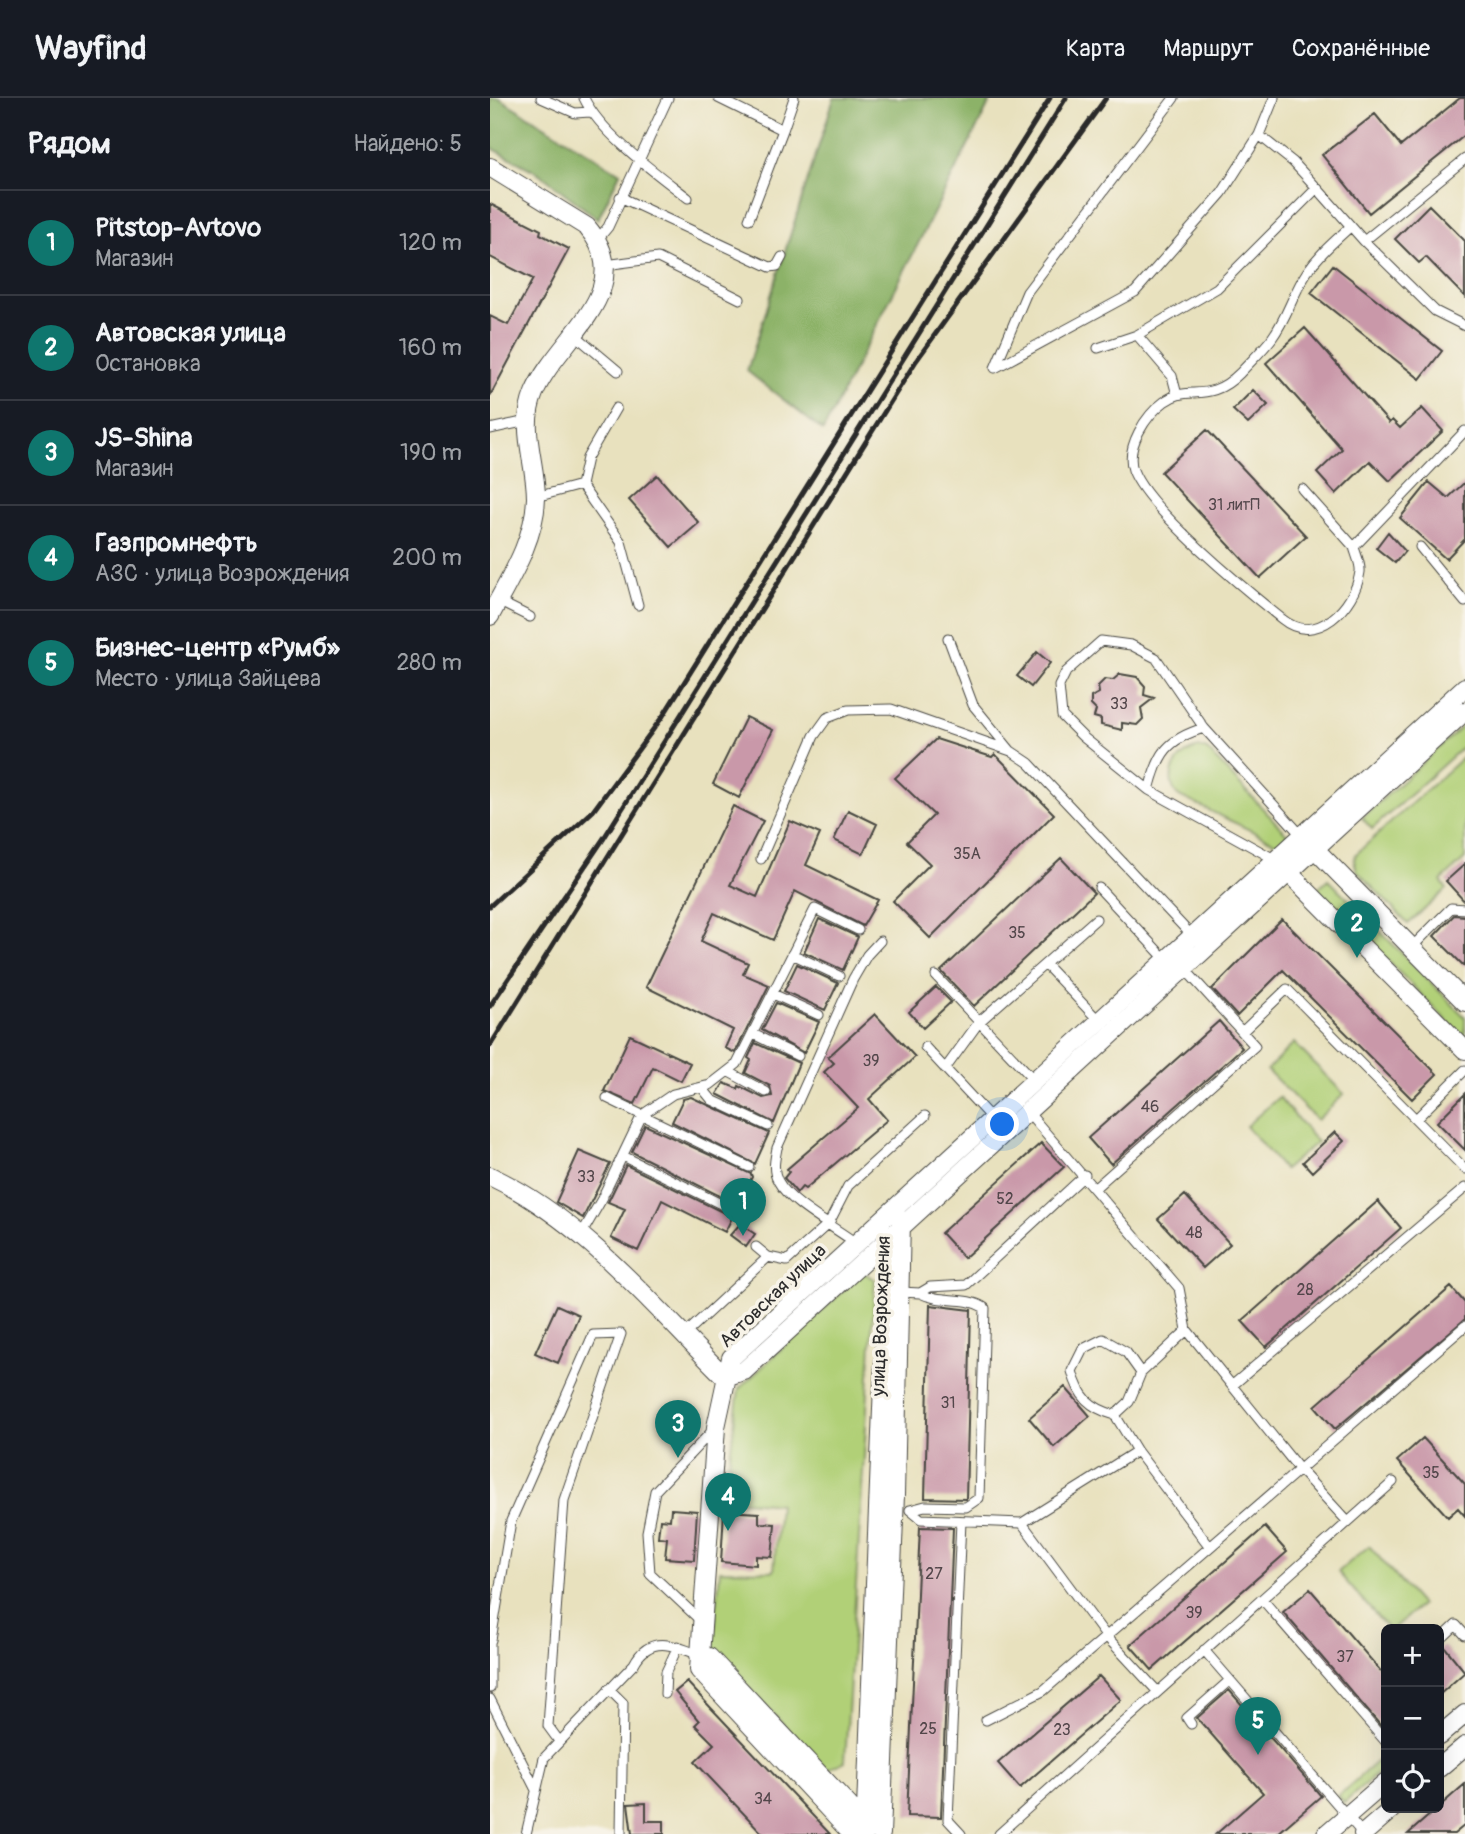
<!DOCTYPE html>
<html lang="ru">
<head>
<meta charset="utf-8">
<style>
	:root { --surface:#171b24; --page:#242831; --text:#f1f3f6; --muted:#9ea1a6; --line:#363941; --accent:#0f766e }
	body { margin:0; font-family:Pangolin,sans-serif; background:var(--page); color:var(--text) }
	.controls { position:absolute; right:21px; bottom:21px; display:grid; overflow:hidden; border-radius:10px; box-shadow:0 7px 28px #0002 }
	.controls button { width:63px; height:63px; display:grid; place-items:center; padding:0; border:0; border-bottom:2px solid var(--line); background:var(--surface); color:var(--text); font:35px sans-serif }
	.you { position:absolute; left:513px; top:1027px; width:24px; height:24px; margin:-18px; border:5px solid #fff; border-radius:50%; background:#1a73e8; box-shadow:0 0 0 10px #1a73e833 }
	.badge { display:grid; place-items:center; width:46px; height:46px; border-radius:50%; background:var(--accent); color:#fff; font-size:23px; font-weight:700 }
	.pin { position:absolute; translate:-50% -58px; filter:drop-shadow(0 2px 4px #0008) }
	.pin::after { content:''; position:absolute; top:37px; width:24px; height:21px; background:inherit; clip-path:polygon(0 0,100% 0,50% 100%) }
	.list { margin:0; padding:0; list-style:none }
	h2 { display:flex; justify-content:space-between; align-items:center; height:91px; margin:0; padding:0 28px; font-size:30px }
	h2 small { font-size:23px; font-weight:400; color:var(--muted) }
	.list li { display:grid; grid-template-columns:46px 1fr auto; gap:21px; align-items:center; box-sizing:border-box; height:105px; padding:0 28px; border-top:2px solid var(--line) }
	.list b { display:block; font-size:26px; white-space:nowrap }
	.list p { margin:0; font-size:23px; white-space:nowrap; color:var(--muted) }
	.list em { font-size:23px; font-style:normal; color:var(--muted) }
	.icon { flex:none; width:38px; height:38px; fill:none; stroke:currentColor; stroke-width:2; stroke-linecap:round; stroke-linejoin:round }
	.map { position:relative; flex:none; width:975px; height:1736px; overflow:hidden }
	header { display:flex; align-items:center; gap:42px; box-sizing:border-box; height:98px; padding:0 35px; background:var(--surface); border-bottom:2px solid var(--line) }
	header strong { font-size:33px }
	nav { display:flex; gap:38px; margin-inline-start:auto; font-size:24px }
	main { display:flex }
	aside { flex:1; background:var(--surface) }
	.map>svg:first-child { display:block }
	.green { fill:#b1d077; stroke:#6e7e51; stroke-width:2 }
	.forest { fill:#8cb268; stroke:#5c6e4a; stroke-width:2 }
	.building { fill:#c998a9 }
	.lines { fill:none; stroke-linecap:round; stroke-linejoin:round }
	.lane-casing { stroke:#474641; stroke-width:11 }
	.street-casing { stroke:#474641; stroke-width:20 }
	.lane { stroke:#fff; stroke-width:9 }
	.street { stroke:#fff; stroke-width:18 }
	.rail { stroke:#2b2b2b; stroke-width:5 }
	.labels { text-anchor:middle; stroke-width:7; stroke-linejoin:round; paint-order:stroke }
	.number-label { font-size:16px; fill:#52464a }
	.street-label { font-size:19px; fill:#2b2b2b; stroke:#f7f3e8 }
</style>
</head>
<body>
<header>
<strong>Wayfind</strong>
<nav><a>Карта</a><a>Маршрут</a><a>Сохранённые</a></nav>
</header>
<main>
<aside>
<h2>Рядом<small>Найдено: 5</small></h2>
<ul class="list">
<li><span class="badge">1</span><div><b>Pitstop-Avtovo</b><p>Магазин</p></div><em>120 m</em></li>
<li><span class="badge">2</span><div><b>Автовская улица</b><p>Остановка</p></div><em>160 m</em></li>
<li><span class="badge">3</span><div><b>JS-Shina</b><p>Магазин</p></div><em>190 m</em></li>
<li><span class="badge">4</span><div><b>Газпромнефть</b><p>АЗС · улица Возрождения</p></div><em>200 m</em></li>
<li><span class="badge">5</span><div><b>Бизнес-центр «Румб»</b><p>Место · улица Зайцева</p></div><em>280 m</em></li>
</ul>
</aside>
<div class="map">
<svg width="975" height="1736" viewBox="0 0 975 1736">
	<rect width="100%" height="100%" fill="#f7f3e8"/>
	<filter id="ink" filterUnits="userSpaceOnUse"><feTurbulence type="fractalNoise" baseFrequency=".0143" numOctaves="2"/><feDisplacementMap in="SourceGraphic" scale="14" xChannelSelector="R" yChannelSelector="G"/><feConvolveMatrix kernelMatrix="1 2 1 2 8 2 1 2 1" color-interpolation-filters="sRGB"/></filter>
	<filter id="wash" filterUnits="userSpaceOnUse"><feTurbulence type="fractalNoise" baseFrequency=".00686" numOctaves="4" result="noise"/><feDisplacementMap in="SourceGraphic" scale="28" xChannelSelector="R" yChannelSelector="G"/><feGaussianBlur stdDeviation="1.57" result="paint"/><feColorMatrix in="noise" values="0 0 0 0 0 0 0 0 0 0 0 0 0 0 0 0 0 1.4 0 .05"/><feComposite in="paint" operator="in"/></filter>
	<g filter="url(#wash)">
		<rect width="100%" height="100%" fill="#e8e1be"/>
		<path class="green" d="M975 626V647L882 731 872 720Z
			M710 650 717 652 797 736 798 740 791 747 687 697C673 677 688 654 710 650Z
			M975 657V761L951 783 957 791 918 826 867 773 864 762 866 756Z
			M838 781 975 919V941L827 791Z
			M804 945 854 996 827 1022 777 972Z
			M789 999 827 1044 794 1072 756 1028Z
			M373 1174 385 1182 355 1663 337 1672 223 1553 230 1472 284 1473 289 1406 234 1401 249 1291Z
			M879 1448 931 1507 902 1531H898L848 1474Z
			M894 1657 896 1668 854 1705 848 1698Z"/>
		<path class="forest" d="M0 0H9L130 75 108 121 50 76 0 49Z
			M344 0H502L333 333 257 273Z"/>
		<g id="blocks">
			<path class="building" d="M970 0H975V37L879 115 832 57 885 16 911 48Z
				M0 106 51 132 50 136 79 151 0 298V218L18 227 43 181 0 159Z
				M939 107 975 143V199L936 159 929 165 905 141Z
				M843 167 952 253 930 281 821 195Z
				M815 230 899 325 902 322 910 330 932 310 953 333 900 383 880 363 846 396 827 375 852 351 776 265Z
				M763 292 778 307 758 326 743 312Z
				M717 332 816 438 770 480 671 374Z
				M167 377 209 425 181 449 139 402Z
				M939 384 958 400 975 384V441L956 461 910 420Z
				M898 434 915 453 905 465 886 450Z
				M547 554 560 565 541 589 527 578Z
				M630 576 647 579 655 588 654 597 664 600 651 610 653 621 647 627 632 625V632L611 627V621L604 619 606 612 601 607V599L609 595 608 588 615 581 623 582Z
				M256 619 283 632 249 700 223 686Z
				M446 641 502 659 505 656 564 716 440 840 403 803 440 766 417 744 444 717 405 680Z
				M243 708 273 723 240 787 267 799 300 723 330 736 316 767 388 802 373 828 305 793 283 842 224 815 211 843 258 865 253 876 279 887 245 955 235 950 243 932 156 889Z
				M358 712 387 726 373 756 344 742Z
				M571 760 604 795 484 908 451 873Z
				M975 766V804L956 783Z
				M964 817 975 818V869L944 838Z
				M329 821 368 839 353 872 314 854Z
				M792 821 947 976 922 1001 793 872 747 918 722 891Z
				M307 866 348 885 335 912 294 893Z
				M446 889 461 904 433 930 419 914Z
				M286 905 329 924 314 955 272 932Z
				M385 916 425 959 379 1001 397 1022 315 1091 312 1089 307 1095 294 1080 299 1074 297 1071 368 1010 334 974 344 965 338 959Z
				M729 923 752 950 621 1066 598 1040Z
				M140 937 200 965 191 983 163 969 145 1006 114 993Z
				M265 945 309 965 284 1025 227 996 234 985 248 991 249 988 273 1000 282 998 280 988 255 975 261 962 258 960Z
				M975 996V1052L947 1024Z
				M201 999 279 1035 265 1066 182 1024 193 1001Z
				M155 1027 261 1076 262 1079 235 1134 172 1102 148 1153 121 1140 135 1111 118 1104 136 1067 236 1116 246 1112 242 1104 142 1054Z
				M845 1034 854 1043 822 1074 813 1064Z
				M551 1045 574 1069 474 1160 451 1135Z
				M89 1053 120 1066 93 1120 66 1104Z
				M695 1097 740 1146 713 1170 668 1121Z
				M888 1103 911 1130 776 1249 752 1223Z
				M250 1126 265 1136 256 1149 240 1137Z
				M961 1189 975 1205V1221L845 1331 825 1308Z
				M67 1207 89 1217 68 1265 45 1255Z
				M440 1207 481 1212 476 1401 435 1400Z
				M575 1289 600 1318 564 1349 539 1320Z
				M933 1340 975 1386V1418L968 1410 958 1419 907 1363Z
				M181 1411 207 1413 204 1462 175 1460 177 1440 168 1439 170 1421 180 1422Z
				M234 1413 269 1415V1425L285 1426 282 1459 266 1458V1467L231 1464Z
				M430 1429 463 1430 451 1719 417 1718Z
				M775 1429 797 1454 662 1572 640 1547Z
				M820 1491 896 1579V1634L793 1514Z
				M954 1548 975 1574 949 1597V1550Z
				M609 1578 631 1602 530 1690 508 1665Z
				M197 1584 222 1611 340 1736H273L205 1664 224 1646 205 1627 209 1623 185 1594Z
				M739 1592 831 1698 787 1736H726L773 1695 707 1620Z
				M975 1686V1727L964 1736H918Z
				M156 1705V1723H174V1736H142L138 1706Z"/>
		</g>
	</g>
	<g filter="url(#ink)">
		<use href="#blocks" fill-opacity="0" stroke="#474641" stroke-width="2"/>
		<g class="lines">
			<defs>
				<path id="lane" d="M51 0 85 15 100 14
					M94 0C111 36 166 75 198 100
					M228 0 293 32 304 0
					M784 0 769 37 803 64 827 90
					M130 99 280 169 287 168 292 159
					M259 121 293 32
					M861 128C845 143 829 156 817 174 803 195 797 220 782 240 773 252 761 263 750 275 717 308 698 285 674 304 656 317 635 349 643 372 657 411 757 493 792 521 826 549 865 509 870 474 871 466 866 457 864 449L975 333
					M108 141 118 129 178 0
					M874 143 975 61
					M115 167 168 160 250 201
					M84 236 128 273
					M647 237 682 278 687 297
					M608 250 647 237 727 190 827 90 874 143 945 213 975 228
					M505 270 645 194 732 95 769 37
					M505 270 537 194 684 0
					M0 331 37 323
					M91 387 131 444 148 507
					M812 391 864 449
					M46 399 91 387 97 360 126 310
					M930 449 975 504
					M8 503 40 519
					M458 540 483 607 520 652
					M659 692C668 656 677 641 714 630
					M271 761 324 638 337 620 358 612 401 611 521 653 539 665 704 840
					M786 762 659 692 593 639 572 618 569 588 576 574 611 543 641 547 666 560 714 630 812 738
					M609 790 678 864
					M921 850 961 810 975 811
					M302 856 349 878
					M555 866 611 925
					M446 878 546 984
					M283 896 329 917
					M752 934 797 891 975 1071
					M263 936 308 958
					M435 949 503 1022
					M455 971 489 924 606 821
					M239 974 276 994
					M213 991 222 1002 278 1028
					M117 1000 259 1069
					M926 1021 975 972
					M133 1058 239 1110
					M605 1090 765 948 693 869
					M115 1094 152 1017 183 996 220 987 247 966 325 811 368 832
					M91 1137 113 1099
					M367 1146C345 1129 300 1106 288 1083 282 1072 285 1061 287 1050L363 881 377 857 390 843
					M266 1149 278 1159 297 1163 339 1125 358 1088 435 1018
					M411 1194 430 1195 440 1189 476 1187 595 1077
					M193 1238 278 1159
					M651 1275 697 1232
					M744 1286 975 1090
					M420 1412 435 1408 476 1409 489 1400 495 1210C475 1197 451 1206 430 1195
					M420 1412 431 1421 532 1425 647 1353
					M471 1423 458 1722 471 1736
					M858 1424 903 1384
					M532 1425 616 1538 668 1594
					M720 1449 975 1228
					M772 1501 896 1644
					M212 1524 160 1475 157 1434 165 1393 225 1330
					M0 1540V1590
					M1 1542 21 1423 103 1237 131 1236 74 1402 58 1628 69 1643
					M949 1543 966 1527 975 1537
					M714 1552 873 1736
					M119 1591 133 1605 131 1736
					M175 1596 176 1574 188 1548
					M0 1601 46 1692
					M496 1622 553 1593 720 1449 647 1353 625 1317C600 1310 589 1299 582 1273L593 1251 613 1241 636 1254 651 1275 639 1304 625 1317
					M701 1626 697 1620 740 1582
					M36 1736 54 1660 144 1566C159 1537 183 1546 209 1557
					M509 1736 858 1424 810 1372 697 1232 689 1190 537 1013"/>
				<path id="street" d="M0 69 97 129C151 192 67 240 44 295 29 331 46 363 46 400 45 442 19 482 0 518
					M817 743 975 904
					M791 767 975 952
					M0 1078C94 1122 163 1208 235 1279
					M235 1279 254 1273 975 613
					M209 1557 219 1559 380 1730
					M949 1638 975 1616
					M949 1670 975 1648
					M362 1736 209 1572 226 1329 241 1260 975 589
					M375 1736 399 1136
					M391 1736 405 1397 411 1122
					M836 1736 896 1684
					M873 1736 903 1710"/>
			</defs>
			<use href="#lane" class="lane-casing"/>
			<use href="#street" class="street-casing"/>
			<use href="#lane" class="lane"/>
			<use href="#street" class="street"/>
			<path class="rail" d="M0 808 103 713 173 618 560 0
				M0 908 114 740 576 0
				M0 948 426 263 616 0"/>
		</g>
	</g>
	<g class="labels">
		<g class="number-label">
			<text x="744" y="412">31 литП</text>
			<text x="629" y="611">33</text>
			<text x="477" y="761">35А</text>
			<text x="527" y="840">35</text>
			<text x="381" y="968">39</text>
			<text x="660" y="1014">46</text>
			<text x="96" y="1084">33</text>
			<text x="515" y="1106">52</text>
			<text x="704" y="1140">48</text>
			<text x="815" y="1197">28</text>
			<text x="458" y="1310">31</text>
			<text x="941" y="1380">35</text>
			<text x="444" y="1481">27</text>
			<text x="704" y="1520">39</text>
			<text x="855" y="1564">37</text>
			<text x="438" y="1636">25</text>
			<text x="572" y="1637">23</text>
			<text x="273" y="1706">34</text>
		</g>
		<g class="street-label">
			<text transform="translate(282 1197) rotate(-44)" y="7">Автовская улица</text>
			<text transform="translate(390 1218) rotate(-88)" y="7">улица Возрождения</text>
		</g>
	</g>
</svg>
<div class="controls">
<button>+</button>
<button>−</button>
<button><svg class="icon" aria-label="locate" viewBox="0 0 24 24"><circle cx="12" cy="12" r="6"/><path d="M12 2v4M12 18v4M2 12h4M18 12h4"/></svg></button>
</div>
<div class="you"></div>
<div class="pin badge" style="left:253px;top:1138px">1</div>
<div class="pin badge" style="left:867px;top:860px">2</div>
<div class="pin badge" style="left:188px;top:1360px">3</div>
<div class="pin badge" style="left:238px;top:1433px">4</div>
<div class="pin badge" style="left:768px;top:1657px">5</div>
</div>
</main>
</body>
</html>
